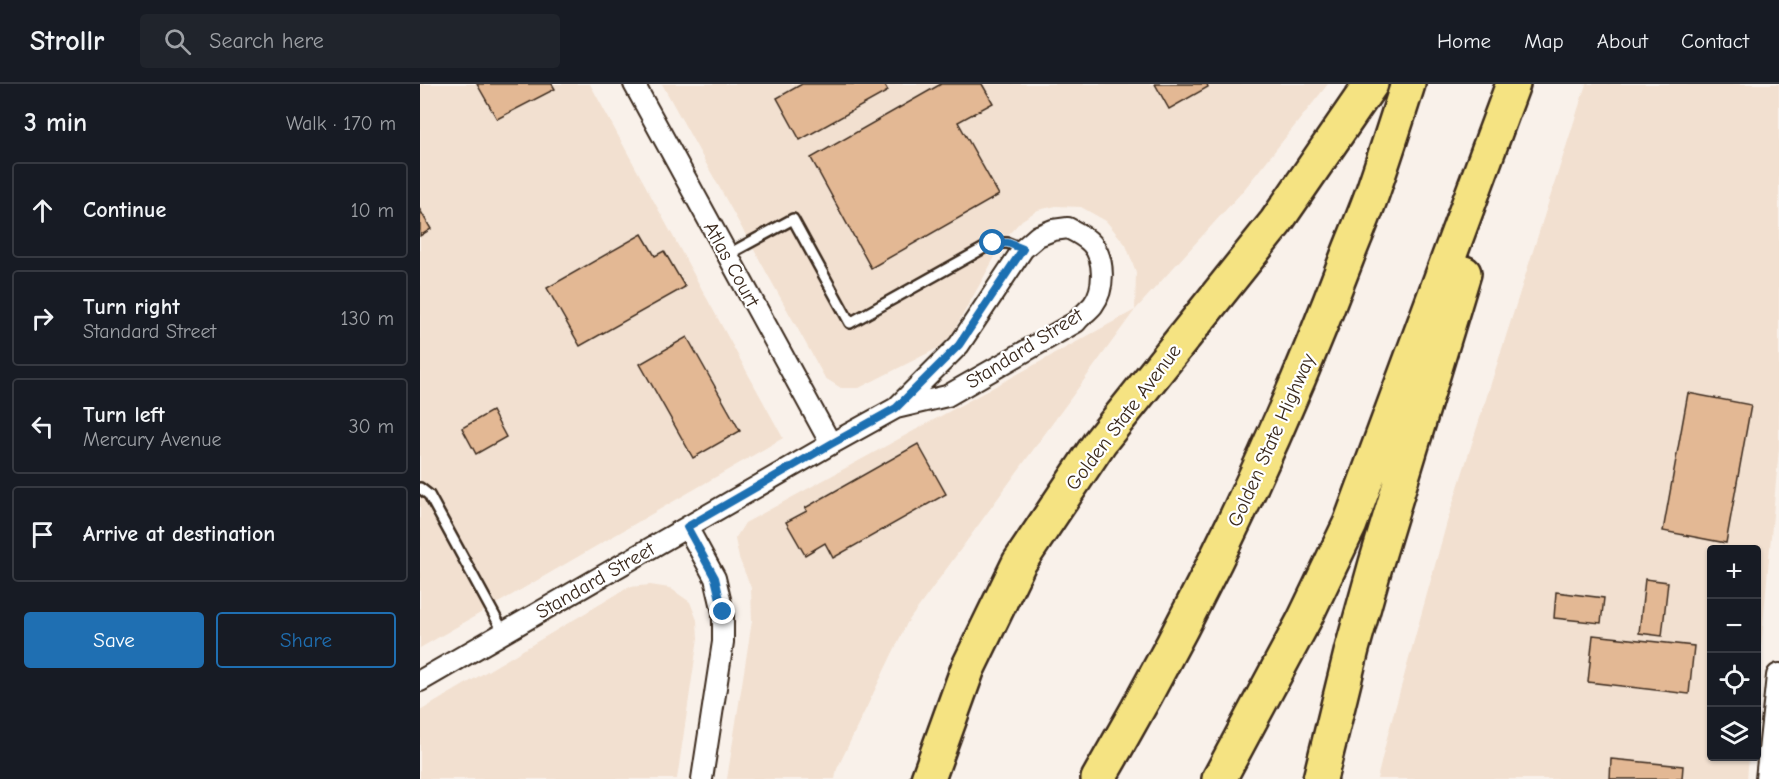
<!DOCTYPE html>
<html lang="en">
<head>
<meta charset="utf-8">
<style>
	:root { --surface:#171b24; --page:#20242c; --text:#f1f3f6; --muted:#9ea1a6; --line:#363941; --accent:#1f6fb2 }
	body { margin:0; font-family:"Comic Neue",sans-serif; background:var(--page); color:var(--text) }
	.controls { position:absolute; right:18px; bottom:18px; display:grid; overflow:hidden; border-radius:6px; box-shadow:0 2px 4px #0004 }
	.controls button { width:54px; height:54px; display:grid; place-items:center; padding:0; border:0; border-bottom:2px solid var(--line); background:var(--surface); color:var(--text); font:30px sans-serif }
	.stop { position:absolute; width:18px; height:18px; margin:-14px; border:4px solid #1f6fb2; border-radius:50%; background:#fff }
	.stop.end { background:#1f6fb2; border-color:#fff; box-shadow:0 2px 6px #0008 }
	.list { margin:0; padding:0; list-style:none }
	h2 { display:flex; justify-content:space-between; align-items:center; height:78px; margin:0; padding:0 24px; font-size:26px }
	h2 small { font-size:20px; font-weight:400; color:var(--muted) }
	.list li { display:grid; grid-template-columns:39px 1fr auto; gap:18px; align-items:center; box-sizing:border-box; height:96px; margin:0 12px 12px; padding:0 12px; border:2px solid var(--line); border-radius:6px }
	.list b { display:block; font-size:22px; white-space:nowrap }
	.list p { margin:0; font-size:20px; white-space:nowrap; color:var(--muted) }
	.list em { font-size:20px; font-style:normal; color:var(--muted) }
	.actions { display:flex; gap:12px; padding:18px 24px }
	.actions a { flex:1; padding:14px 0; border:2px solid var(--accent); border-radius:6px; text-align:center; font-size:21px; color:var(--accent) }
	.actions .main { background:var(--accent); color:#fff }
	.icon { flex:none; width:33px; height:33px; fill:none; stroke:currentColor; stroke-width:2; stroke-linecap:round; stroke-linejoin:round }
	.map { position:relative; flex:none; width:1359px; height:695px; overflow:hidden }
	header { display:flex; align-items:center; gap:36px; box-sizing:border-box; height:84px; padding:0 30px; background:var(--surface); border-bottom:2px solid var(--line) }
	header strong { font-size:28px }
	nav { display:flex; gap:33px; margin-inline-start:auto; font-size:21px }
	.search { width:420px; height:54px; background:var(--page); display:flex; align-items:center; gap:15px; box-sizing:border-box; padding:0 21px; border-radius:6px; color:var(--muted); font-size:22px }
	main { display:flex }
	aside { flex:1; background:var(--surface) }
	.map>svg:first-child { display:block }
	.built { fill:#f2e0d0 }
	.building { fill:#e3b894; stroke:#3b2a1e; stroke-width:1.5 }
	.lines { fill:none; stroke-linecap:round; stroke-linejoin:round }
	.service-casing { stroke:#3b2a1e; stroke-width:14 }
	.minor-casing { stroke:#3b2a1e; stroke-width:24 }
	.tertiary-casing { stroke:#3b2a1e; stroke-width:28 }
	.motorway-casing { stroke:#3b2a1e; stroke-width:38 }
	.service { stroke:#fff; stroke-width:9 }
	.minor { stroke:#fff; stroke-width:20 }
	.tertiary { stroke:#fff; stroke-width:24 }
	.motorway { stroke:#f5e382; stroke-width:33 }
	.route { stroke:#1f6fb2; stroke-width:8 }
	.labels { text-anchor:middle; stroke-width:4.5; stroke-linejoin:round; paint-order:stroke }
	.street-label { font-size:20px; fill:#3b2a1e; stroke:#fff }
</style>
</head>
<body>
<header>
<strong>Strollr</strong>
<div class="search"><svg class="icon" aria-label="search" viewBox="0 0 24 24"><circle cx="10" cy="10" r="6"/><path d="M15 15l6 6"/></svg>Search here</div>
<nav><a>Home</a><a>Map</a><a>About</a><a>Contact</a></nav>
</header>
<main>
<aside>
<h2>3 min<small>Walk · 170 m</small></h2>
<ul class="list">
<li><svg class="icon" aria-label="ahead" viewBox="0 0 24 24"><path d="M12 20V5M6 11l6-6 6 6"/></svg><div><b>Continue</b></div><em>10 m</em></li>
<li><svg class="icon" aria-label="right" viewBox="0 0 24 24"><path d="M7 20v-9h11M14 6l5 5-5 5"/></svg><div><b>Turn right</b><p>Standard Street</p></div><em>130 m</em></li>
<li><svg class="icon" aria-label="left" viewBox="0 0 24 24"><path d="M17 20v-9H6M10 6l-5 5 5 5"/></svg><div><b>Turn left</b><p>Mercury Avenue</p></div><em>30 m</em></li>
<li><svg class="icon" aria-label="arrive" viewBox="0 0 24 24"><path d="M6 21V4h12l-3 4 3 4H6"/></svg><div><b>Arrive at destination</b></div></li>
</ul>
<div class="actions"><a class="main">Save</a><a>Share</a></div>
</aside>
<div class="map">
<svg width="1359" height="695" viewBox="0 0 1359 695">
	<rect width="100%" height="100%" fill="#f9f1ea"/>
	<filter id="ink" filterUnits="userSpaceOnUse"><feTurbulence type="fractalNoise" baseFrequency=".0167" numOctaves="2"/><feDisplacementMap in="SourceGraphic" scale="12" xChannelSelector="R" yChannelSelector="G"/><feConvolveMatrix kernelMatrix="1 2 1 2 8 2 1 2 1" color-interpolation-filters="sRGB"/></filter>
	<g filter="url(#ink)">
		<path class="built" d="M0 0H170L363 354 0 564Z
			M242 0H908L822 108 715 226 487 539 417 685 415 695H307L332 537 331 504 319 474 315 455 325 439 715 226 716 188 706 161 686 137 661 123 636 122 618 126 602 136 586 153 531 252 518 264 439 304H421L405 294Z
			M1166 0H1359V365L1337 606 1336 466H1292V672L1329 673 1327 695H957L968 650 1027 438Z
			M230 501 250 504 270 518 277 536 278 554 257 695H0V627L209 503Z"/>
		<path class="building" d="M57 0H132L135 5 77 35Z
			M382 0H464L468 7 380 56 357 14Z
			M521 0H562L573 19 538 38 579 111 451 184 391 74Z
			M735 0H787L788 3 749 25Z
			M0 126 11 145 0 152Z
			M222 150 235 172 244 167 265 203 160 262 127 204Z
			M267 253 320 347 273 374 220 280Z
			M1268 309 1331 321 1306 459 1243 447Z
			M72 327 86 353 56 370 42 344Z
			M498 360 526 410 413 474 405 459 385 471 366 438 387 427 385 424Z
			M1225 495 1248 498 1242 552 1219 549Z
			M1136 508 1184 514 1181 539 1134 534Z
			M1173 551 1274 562 1269 610 1168 598Z
			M1191 675 1263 682 1262 695H1190Z"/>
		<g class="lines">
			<defs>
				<path id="service" d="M307 171 373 135 430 239 573 159H588L603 165
					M0 404 9 411 84 549"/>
				<path id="minor" d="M214 0 411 360
					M648 144C656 148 666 153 672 160 685 175 685 205 673 221 668 227 661 232 656 238L527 312 476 324 539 261 603 165 618 152 633 146Z
					M267 443 295 494 303 528V558L282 695
					M0 597 411 360 476 324"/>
				<path id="tertiary" d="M1348 695 1359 592"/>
				<path id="motorway" d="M508 695 548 584 599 479 680 358 856 138 951 0
					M678 695C775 529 858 356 926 176 935 152 946 128 954 104 966 69 977 35 988 0
					M799 695 884 536 930 440 1093 0
					M900 695 932 565 956 479 1044 189"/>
			</defs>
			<use href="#service" class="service-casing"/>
			<use href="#minor" class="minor-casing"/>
			<use href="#tertiary" class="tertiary-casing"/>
			<use href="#motorway" class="motorway-casing"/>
			<use href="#service" class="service"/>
			<use href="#minor" class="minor"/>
			<use href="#tertiary" class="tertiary"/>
			<use href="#motorway" class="motorway"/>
		</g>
	</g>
	<g class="lines" filter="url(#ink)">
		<path class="route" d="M303 528 295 494 267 443 411 360 476 324 539 261 603 165 588 159H573"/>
	</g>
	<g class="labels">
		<g class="street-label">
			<text transform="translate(312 180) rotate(61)" y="7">Atlas Court</text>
			<text transform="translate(604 264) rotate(-32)" y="7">Standard Street</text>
			<text transform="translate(703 333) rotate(-53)" y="7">Golden State Avenue</text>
			<text transform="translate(851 356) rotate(-66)" y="7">Golden State Highway</text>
			<text transform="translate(175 496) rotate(-30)" y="7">Standard Street</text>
		</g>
	</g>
</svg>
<div class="controls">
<button>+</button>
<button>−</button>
<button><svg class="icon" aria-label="locate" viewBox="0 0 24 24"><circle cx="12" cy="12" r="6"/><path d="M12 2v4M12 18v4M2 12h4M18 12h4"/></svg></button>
<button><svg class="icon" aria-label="layers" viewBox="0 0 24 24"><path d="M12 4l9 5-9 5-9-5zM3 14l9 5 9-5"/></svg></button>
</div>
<div class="stop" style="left:573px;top:159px"></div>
<div class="stop end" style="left:303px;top:528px"></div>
</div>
</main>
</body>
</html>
